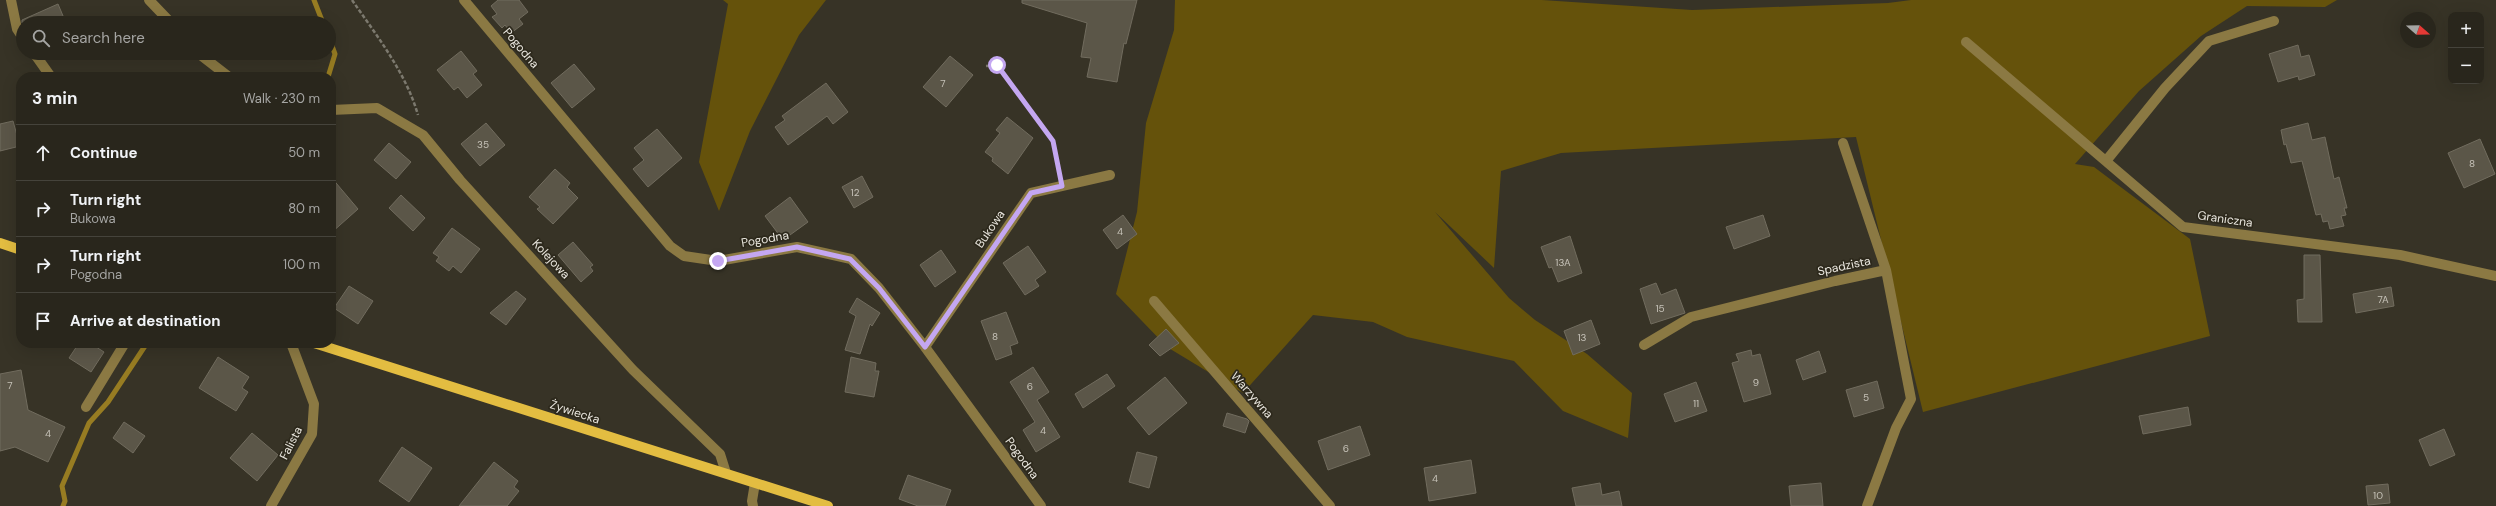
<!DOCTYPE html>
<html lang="en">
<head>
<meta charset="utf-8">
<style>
	:root { --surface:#29261c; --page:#312e25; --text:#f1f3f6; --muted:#a5a5a3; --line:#45433b }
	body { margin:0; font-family:"DM Sans",sans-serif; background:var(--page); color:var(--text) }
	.controls { position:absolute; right:12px; top:12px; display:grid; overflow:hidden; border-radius:8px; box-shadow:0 4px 16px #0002 }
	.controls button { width:36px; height:36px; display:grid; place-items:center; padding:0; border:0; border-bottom:1px solid var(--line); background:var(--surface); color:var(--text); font:20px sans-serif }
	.compass { position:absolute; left:2400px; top:12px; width:36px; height:36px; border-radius:50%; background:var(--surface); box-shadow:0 4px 16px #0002; rotate:110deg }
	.stop { position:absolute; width:12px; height:12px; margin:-9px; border:3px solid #c4a7f1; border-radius:50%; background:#fff }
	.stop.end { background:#c4a7f1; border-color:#fff; box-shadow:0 1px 4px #0008 }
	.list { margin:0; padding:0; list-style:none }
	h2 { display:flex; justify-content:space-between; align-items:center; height:52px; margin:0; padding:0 16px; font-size:17px }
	h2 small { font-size:13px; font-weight:400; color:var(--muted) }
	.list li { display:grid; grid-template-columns:26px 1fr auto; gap:12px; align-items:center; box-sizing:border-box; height:56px; padding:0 16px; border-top:1px solid var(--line) }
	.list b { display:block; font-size:15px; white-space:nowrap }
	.list p { margin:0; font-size:13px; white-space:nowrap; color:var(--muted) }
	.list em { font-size:13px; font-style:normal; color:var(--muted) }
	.icon { flex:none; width:22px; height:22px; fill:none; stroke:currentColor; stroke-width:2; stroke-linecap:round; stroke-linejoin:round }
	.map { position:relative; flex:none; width:2496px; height:506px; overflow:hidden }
	.search { position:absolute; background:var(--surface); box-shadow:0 4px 16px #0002; left:16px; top:16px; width:320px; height:44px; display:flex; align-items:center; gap:10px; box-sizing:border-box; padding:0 14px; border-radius:22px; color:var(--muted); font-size:15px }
	.panel { position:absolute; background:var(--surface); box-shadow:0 4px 16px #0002; left:16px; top:72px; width:320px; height:276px; border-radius:16px }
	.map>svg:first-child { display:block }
	.green { fill:#65520b }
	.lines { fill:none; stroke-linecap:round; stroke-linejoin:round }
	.stream { stroke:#977c22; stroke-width:5 }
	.building { fill:#5b5648; stroke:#716c5e }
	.path { stroke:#7c796e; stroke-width:2.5; stroke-dasharray:4 2; stroke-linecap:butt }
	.minor { stroke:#8b7943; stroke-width:10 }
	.major { stroke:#e3bd41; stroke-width:10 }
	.route { stroke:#c4a7f1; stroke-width:5 }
	.labels { text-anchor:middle; stroke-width:3.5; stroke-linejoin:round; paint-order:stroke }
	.number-label { font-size:10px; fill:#c6c2b8 }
	.street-label { font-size:12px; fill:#e9e6de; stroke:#2d291c }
</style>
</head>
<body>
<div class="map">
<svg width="2496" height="506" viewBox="0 0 2496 506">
	<rect width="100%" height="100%" fill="#373326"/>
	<path class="green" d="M723 0H826L799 35 750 131 719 211 699 162 728 4Z
		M1175 0H1542L1692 10 1888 3 1911 0H2337L2325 7 2247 6 2201 36 2139 91 2075 164 2094 167 2190 239 2210 336 1923 412 1856 137 1561 153 1501 171 1494 268 1435 212 1509 298 1535 320 1587 354 1632 393 1628 438 1563 411 1514 361 1407 337 1373 322 1313 315 1243 393 1167 347 1116 294 1137 212 1146 123 1174 30Z"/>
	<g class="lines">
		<path class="stream" d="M314 0 323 23
			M328 77 335 54 329 38
			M63 506 65 501 62 486 89 423 108 402 147 343"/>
	</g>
	<path class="building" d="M498 0H519L528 12 519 19 523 24 511 33 505 25 502 28 492 17 497 14 491 6Z
		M1022 0H1137L1126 44 1124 43 1117 82 1087 77 1091 58 1081 57 1087 23 1022 3Z
		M58 4 66 23H22V20Z
		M2298 45 2301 57 2309 55 2315 75 2299 80 2298 76 2278 82 2269 54Z
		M461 51 477 71 473 74 482 85 467 98 458 87 454 90 437 70Z
		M950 56 973 75 946 107 923 87Z
		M574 64 595 89 572 108 551 83Z
		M826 83 848 112 833 124 827 116 788 145 775 127 785 120 782 116Z
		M1007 117 1033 138 1008 174 992 161 993 158 985 152 1000 133 996 130Z
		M13 121 20 146 0 151V124Z
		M486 123 505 145 480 166 461 144Z
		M2308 123 2312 140 2325 137 2334 179 2339 177 2347 208H2344L2346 215 2341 216 2344 226 2330 229 2328 221 2323 222 2321 214 2316 215 2302 161 2291 163 2286 144 2284 145 2281 130Z
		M657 129 682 158 648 187 633 169 644 160 634 148Z
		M2480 139 2495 174 2464 188 2448 153Z
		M389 143 411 162 396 179 374 160Z
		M555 169 570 183 567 187 578 198 553 224 537 209 540 207 529 197Z
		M862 176 873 197 854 208 842 187Z
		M331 177 358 209 331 233Z
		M401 195 425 218 413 231 389 208Z
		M790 197 808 222 783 240 765 216Z
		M1123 215 1137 234 1117 249 1103 230Z
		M1763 215 1770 236 1734 249 1726 227Z
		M452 228 480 249 461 273 453 266 449 271 436 261 439 257 433 253Z
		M1570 236 1582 273 1558 282 1552 267 1549 268 1541 247Z
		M573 242 593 265 590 267 593 271 581 282 558 255Z
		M1028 246 1046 272 1035 280 1039 286 1025 295 1003 263Z
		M941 250 956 272 935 287 920 265Z
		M2304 255H2320L2322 322H2298L2297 300 2304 299Z
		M1656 283 1661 295 1676 289 1685 313 1651 324 1640 289Z
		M349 286 373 301 358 324 334 308Z
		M2391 287 2394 306 2356 313 2353 294Z
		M516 291 526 299 506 325 490 313Z
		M857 298 880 313 872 326 870 324 860 354 845 350 856 316 849 312Z
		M1006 312 1018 343 1010 346 1012 354 996 360 981 321Z
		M1591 320 1600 344 1573 355 1564 331Z
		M1166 329 1179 343 1160 356 1149 345Z
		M79 343H90L104 352 91 372 69 358Z
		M1751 350 1752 356 1760 354 1771 394 1744 402 1732 363 1739 361 1736 354Z
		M1819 351 1826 372 1803 380 1796 360Z
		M218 357 249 377 242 388 248 392 236 411 199 388Z
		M851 357 876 363 875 371H879L874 397 845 392Z
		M1033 367 1049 392 1037 400 1060 437 1036 452 1023 430 1035 422 1010 382Z
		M21 370 28 410 65 427 48 462 15 447 0 451V374Z
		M1107 374 1115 386 1083 408 1075 394Z
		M1165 377 1187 403 1149 435 1127 408Z
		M1877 381 1884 408 1854 417 1846 390Z
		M1696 382 1707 411 1675 422 1664 394Z
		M2188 407 2191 425 2143 434 2139 416Z
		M1227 413 1247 419 1249 421 1245 433 1223 426Z
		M124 422 145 436 133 453 113 438Z
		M1360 426 1370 455 1328 470 1318 441Z
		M2444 429 2455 455 2430 466 2419 440Z
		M252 433 278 455 257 481 230 458Z
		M402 447 432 468 409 502 379 481Z
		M1137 452 1157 457 1149 488 1129 482Z
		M1471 460 1476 493 1429 501 1424 468Z
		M494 462 518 481 514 487 519 491 507 506H459Z
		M908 475 951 490 945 506H918L899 499Z
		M1600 483 1602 495 1619 491 1622 506H1576L1572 488Z
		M1821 483 1823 506H1791L1789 486Z
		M2388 484 2390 503 2368 505 2366 486Z"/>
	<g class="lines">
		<path class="path" d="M352 0C377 36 406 73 418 115
			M986 66 997 65 1053 141 1059 174"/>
		<path class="minor" d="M11 0 17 29 23 38
			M149 0 171 23
			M464 0 670 246 684 256 718 261 797 247 851 259 879 288 925 347 1041 506
			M1966 42 2183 227 2400 255 2496 276
			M34 53 51 77
			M198 53 229 77
			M331 110 377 108 423 135 460 180 633 370 720 454 726 473
			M1843 143 1886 270
			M2106 161 2165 88 2209 41 2274 21
			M1154 301 1330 506
			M1644 345 1691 317 1835 281 1886 270 1911 399 1896 428 1867 506
			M925 347 1031 193 1110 175
			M86 407 125 343
			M271 506 312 434 314 404 291 343
			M753 506 752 501 755 483"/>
		<path class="major" d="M0 243 21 250
			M314 343 828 506"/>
	</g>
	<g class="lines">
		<path class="route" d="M718 261 797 247 850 259 879 288 925 347 1031 193 1062 186 1053 141 997 65"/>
	</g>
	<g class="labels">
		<g class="number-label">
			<text x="943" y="87">7</text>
			<text x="483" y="148">35</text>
			<text x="2472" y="167">8</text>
			<text x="855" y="196">12</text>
			<text x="1120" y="235">4</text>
			<text x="1563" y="266">13A</text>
			<text x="2383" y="303">7A</text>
			<text x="1660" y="312">15</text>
			<text x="995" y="340">8</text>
			<text x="1582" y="341">13</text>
			<text x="1756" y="386">9</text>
			<text x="10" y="389">7</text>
			<text x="1030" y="390">6</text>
			<text x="1866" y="401">5</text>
			<text x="1696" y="407">11</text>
			<text x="1043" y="434">4</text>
			<text x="48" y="437">4</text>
			<text x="1346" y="452">6</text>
			<text x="1435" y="482">4</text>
			<text x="2378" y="499">10</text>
		</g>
		<g class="street-label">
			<text transform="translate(521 48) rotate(50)" y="4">Pogodna</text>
			<text transform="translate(2225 219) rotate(8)" y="4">Graniczna</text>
			<text transform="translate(990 229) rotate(-56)" y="4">Bukowa</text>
			<text transform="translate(765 239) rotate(-10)" y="4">Pogodna</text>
			<text transform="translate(551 259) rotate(47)" y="4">Kolejowa</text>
			<text transform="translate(1844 266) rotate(-12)" y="4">Spadzista</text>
			<text transform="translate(1252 395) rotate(49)" y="4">Warzywna</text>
			<text transform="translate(575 412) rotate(18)" y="4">Żywiecka</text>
			<text transform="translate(291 443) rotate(-63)" y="4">Falista</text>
			<text transform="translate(1022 458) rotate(54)" y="4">Pogodna</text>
		</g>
	</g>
</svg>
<div class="controls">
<button>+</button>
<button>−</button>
</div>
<svg class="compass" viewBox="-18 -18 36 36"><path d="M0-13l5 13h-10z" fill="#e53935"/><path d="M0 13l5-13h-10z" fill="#a5a5a3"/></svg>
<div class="stop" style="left:997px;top:65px"></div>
<div class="stop end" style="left:718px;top:261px"></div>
<div class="search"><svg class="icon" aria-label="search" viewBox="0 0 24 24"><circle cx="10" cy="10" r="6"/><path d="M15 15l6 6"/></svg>Search here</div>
<section class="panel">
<h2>3 min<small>Walk · 230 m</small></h2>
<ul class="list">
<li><svg class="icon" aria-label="ahead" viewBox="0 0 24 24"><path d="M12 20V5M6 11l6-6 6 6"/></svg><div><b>Continue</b></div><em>50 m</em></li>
<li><svg class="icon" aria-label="right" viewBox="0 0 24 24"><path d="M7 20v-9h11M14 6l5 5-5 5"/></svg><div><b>Turn right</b><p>Bukowa</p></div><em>80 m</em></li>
<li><svg class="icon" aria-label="right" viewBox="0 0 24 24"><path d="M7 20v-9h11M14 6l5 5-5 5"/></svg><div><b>Turn right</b><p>Pogodna</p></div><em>100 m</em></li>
<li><svg class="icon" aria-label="arrive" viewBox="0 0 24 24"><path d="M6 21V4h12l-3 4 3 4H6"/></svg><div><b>Arrive at destination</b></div></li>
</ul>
</section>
</div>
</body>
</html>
